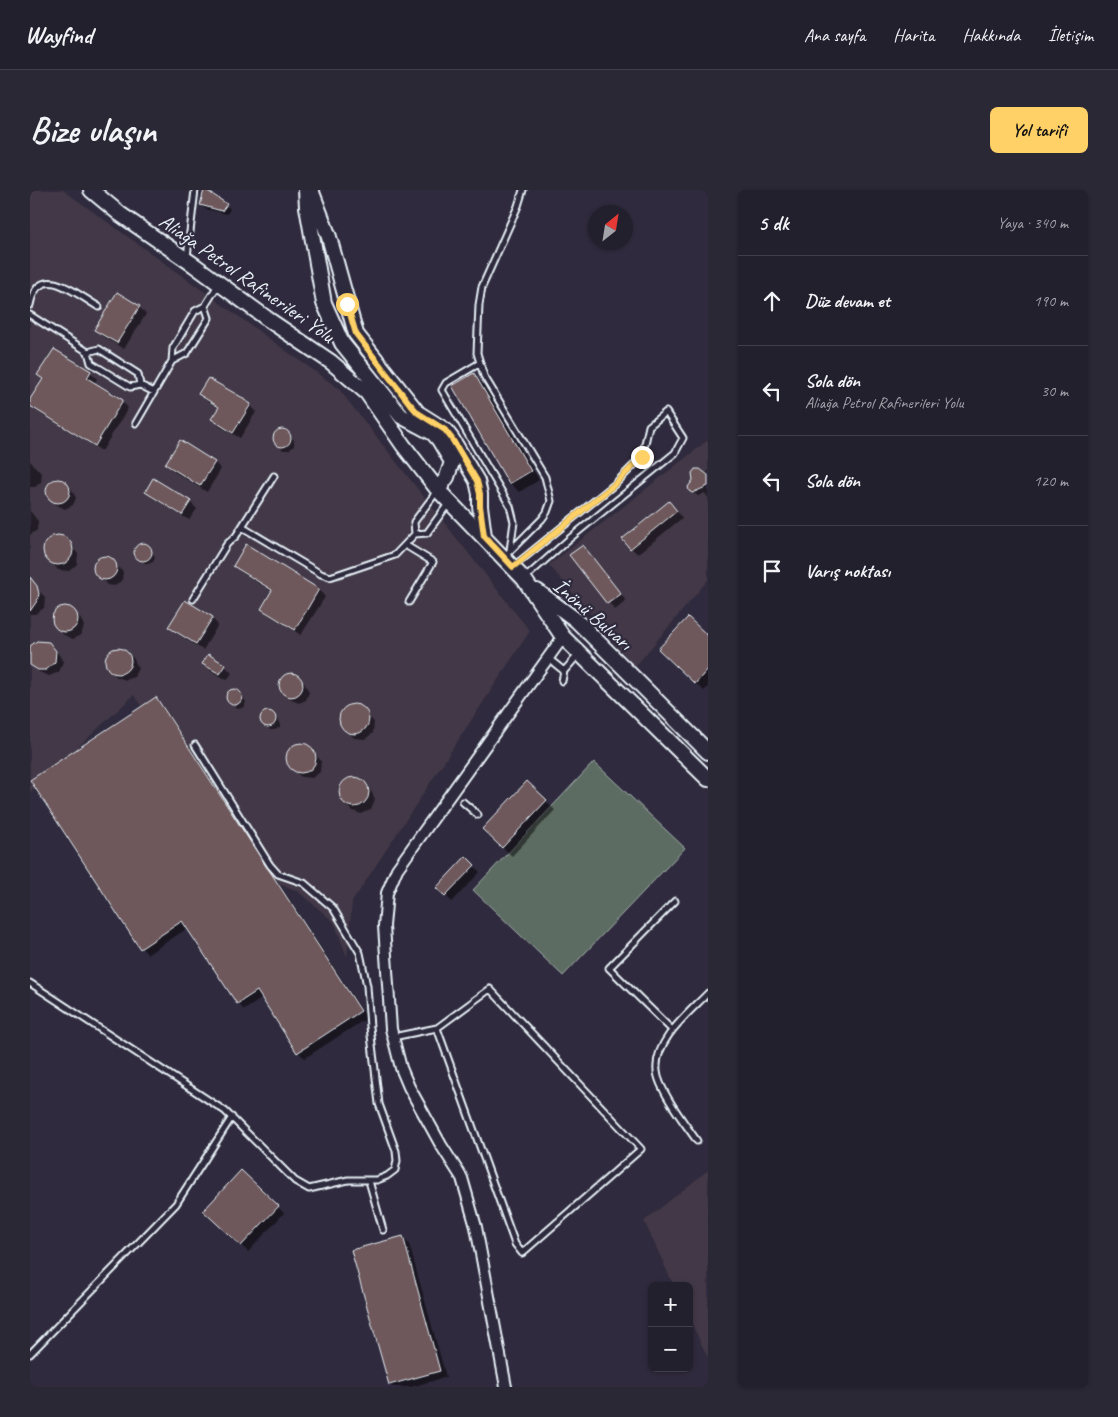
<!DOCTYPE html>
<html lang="tr">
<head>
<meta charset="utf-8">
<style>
	:root { --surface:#23202e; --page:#2b2836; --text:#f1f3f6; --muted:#a3a3aa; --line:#403e4a; --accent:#ffd166 }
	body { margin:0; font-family:Caveat,sans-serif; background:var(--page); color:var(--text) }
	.controls { position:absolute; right:15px; bottom:15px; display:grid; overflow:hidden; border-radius:8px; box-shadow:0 1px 4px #0004 }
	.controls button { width:45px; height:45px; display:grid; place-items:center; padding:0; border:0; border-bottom:1px solid var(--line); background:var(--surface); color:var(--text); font:25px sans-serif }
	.compass { position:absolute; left:558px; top:15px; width:45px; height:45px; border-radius:50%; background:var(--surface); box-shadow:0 1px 4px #0004; rotate:30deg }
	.stop { position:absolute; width:15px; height:15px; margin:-11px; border:4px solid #ffd166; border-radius:50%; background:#fff }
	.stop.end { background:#ffd166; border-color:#fff; box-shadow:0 1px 5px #0008 }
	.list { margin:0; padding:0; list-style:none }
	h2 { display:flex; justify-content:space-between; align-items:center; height:65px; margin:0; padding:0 20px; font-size:21px }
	h2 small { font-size:16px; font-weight:400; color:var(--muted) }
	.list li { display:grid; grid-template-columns:32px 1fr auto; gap:15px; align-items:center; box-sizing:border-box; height:90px; padding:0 20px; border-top:1px solid var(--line) }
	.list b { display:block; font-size:19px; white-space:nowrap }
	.list p { margin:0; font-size:16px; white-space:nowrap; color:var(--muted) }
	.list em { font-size:16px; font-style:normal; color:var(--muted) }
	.icon { flex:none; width:28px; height:28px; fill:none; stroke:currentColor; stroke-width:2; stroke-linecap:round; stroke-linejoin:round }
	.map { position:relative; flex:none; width:678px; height:1197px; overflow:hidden; border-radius:8px }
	header { display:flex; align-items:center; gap:30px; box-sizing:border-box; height:70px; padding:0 25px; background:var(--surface); border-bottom:1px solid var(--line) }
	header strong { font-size:24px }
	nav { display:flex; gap:28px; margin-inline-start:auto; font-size:18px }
	.intro { display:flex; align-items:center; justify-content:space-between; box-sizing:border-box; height:120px; padding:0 30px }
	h1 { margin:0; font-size:35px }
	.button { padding:12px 22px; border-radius:8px; background:var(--accent); color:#111; font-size:18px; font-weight:700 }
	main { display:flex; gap:30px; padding:0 30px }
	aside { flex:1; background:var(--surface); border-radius:8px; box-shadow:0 1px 4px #0004 }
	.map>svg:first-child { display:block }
	.built { fill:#423846 }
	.green { fill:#5d6c62; stroke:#a2aead }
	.shadow { fill:#0007 }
	.building { fill:#6e595c; stroke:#e8f1f8 }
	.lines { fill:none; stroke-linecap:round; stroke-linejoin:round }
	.lane-casing { stroke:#e8f1f8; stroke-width:9 }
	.street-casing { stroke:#e8f1f8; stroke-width:14 }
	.secondary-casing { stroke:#e8f1f8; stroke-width:18 }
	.lane { stroke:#2f2a3d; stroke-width:5 }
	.street { stroke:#2f2a3d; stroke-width:10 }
	.secondary { stroke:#2f2a3d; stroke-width:14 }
	.route { stroke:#ffd166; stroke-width:6 }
	.labels { text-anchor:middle; stroke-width:4.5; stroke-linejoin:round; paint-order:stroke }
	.street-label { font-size:21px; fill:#e8f1f8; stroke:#2f2a3d }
</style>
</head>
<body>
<header>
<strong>Wayfind</strong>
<nav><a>Ana sayfa</a><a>Harita</a><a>Hakkında</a><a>İletişim</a></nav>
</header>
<div class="intro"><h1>Bize ulaşın</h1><a class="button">Yol tarifi</a></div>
<main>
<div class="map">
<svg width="678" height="1197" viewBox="0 0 678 1197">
	<rect width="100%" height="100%" fill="#2f2a3d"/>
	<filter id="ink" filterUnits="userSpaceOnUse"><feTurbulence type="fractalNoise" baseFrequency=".02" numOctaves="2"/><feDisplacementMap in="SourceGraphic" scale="10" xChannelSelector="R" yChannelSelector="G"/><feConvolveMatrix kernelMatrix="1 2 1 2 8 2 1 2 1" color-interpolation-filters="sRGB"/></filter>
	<g filter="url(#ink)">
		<path class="built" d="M0 0H33L308 198 500 441 322 712 317 767 304 732 266 700 226 687 104 505 0 602Z
			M678 250V390L605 477 519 375Z
			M678 980V1168L659 1128V1096H644L614 1031Z"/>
		<path class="green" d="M564 572 655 658 533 786 443 700Z"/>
		<path class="shadow" d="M171 15H196L200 19 197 24 175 19Z
			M109 117 116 124 94 159 72 146 66 139Z
			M24 160 60 182 67 189 64 194 92 211 98 218 72 261 5 220 0 215V212L14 190 9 185Z
			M444 185 453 194 509 290 489 302 480 293Z
			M170 204 220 215 226 222 210 248 189 236 183 229 189 218 176 210Z
			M250 240 256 241 264 250V256L259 260H253L244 250 245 244Z
			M0 271 12 284 11 292 5 297H0Z
			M184 272 191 279 177 302 143 281 137 274Z
			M678 281V308L675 303 668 306 660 300Z
			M27 290 35 293 42 300 46 308 43 315 35 319 27 315 20 308 17 301 20 293Z
			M116 301 160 312 167 319 159 330 123 308Z
			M645 319 652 328 608 364 601 358Z
			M0 321 8 331 7 340 0 345Z
			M24 347 34 348 48 364 47 374 39 381 28 380 15 364 16 354Z
			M113 355 118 357 125 367 123 372 118 374 113 372 106 362 108 357Z
			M217 356 289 400 295 407 271 445 239 425 232 419 243 402 211 382 205 375Z
			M559 363 596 411 585 420 541 366Z
			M72 368 80 369 93 382 92 390 85 396 77 395 65 381V373Z
			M0 392 15 407 14 418 5 424H0Z
			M34 417 43 421 50 428 54 436 51 445 43 449 34 445 27 438 23 430 26 421Z
			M182 428 188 435 173 460 146 443 140 437Z
			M678 448V497L674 501 638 467Z
			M21 456 28 463 33 472 29 482 19 486 9 482 2 475 0 470V460Z
			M88 459 97 462 104 469 108 478 104 487 96 490 87 487 80 480 76 471 79 463Z
			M174 474 195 476 202 483 197 490 180 480Z
			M261 484 268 487 275 494 279 502 276 510 269 513 261 510 254 503 250 495 253 488Z
			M204 500 209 502 216 512 214 517 209 519 204 517 197 508 199 503Z
			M126 509 132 515 337 828 275 868 268 862 233 808 214 820 208 813 158 738 118 764 111 758Z
			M320 515 330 517 344 532 343 543 335 549 324 548 310 533 311 522Z
			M236 522 242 523 250 532V537L245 540H240L232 531V525Z
			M267 554 277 555 291 571 290 582 282 588 271 587 257 572 258 561Z
			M323 589 334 592 340 599 345 609 341 619 331 624 321 620 314 613 310 603 313 593Z
			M497 593 525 620 482 666 453 639Z
			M436 668 450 682 422 712 408 698Z
			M211 982 254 1023 218 1062 175 1020Z
			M372 1047 379 1054 416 1187 381 1197H363L360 1194Z"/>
		<path class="building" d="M174 0H176L197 14 192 21 170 15Z
			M87 102 110 116 87 153 64 140Z
			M24 159 61 181 57 188 93 210 65 256 0 216V209L13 189 7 185Z
			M444 183 501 281 479 294 422 196Z
			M178 188 213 208V209L221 214 203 243 181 229 189 217 168 204Z
			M243 248a9 9 0 1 1 18 0a9 9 0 1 1-18 0Z
			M150 250 185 272 170 296 135 274Z
			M665 279H670L678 285V296L662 303 659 301 658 297 663 290 662 283Z
			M123 288 161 311 152 325 115 302Z
			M16 301a12 12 0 1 1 24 0a12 12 0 1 1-24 0Z
			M639 311 647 321 600 359 592 349Z
			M13 360a15 15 0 1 1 30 0a15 15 0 1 1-30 0Z
			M104 362a9 9 0 1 1 18 0a9 9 0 1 1-18 0Z
			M216 354 289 399 265 440 231 419 242 400 203 376Z
			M553 355 591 404 577 414 539 365Z
			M63 378a12 12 0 1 1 24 0a12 12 0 1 1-24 0Z
			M0 387 7 396 9 404 7 411 0 421Z
			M155 410 183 427 166 454 138 437Z
			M22 429a13 13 0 1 1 26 0a13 13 0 1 1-26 0Z
			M658 427 678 446V479L665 494 628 459Z
			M7 451 19 452 26 461 25 472 16 480H8L0 475V456Z
			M75 471a13 13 0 1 1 26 0a13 13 0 1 1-26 0Z
			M178 464 196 475 190 484 172 474Z
			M249 495a12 12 0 1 1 24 0a12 12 0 1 1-24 0Z
			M196 507a8 8 0 1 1 16 0a8 8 0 1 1-16 0Z
			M126 507 331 821 267 863 227 801 207 814 152 731 110 759 0 590Z
			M309 529a15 15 0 1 1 30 0a15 15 0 1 1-30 0Z
			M230 529a8 8 0 1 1 16 0a8 8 0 1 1-16 0Z
			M256 568a15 15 0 1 1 30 0a15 15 0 1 1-30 0Z
			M309 602a15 15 0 1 1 30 0a15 15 0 1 1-30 0Z
			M497 591 517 610 472 658 452 639Z
			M436 666 445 675 415 706 406 698Z
			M211 980 249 1016 211 1056 173 1021Z
			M373 1046 410 1181 359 1195 321 1060Z"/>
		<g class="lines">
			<defs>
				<path id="lane" d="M157 67 165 0
					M0 115C9 70 46 104 69 117
					M0 125 58 162 61 173 100 197 110 195 124 202
					M58 162 69 159 108 184 110 195
					M142 171 157 163 179 128 175 116
					M450 173 416 193 412 200 480 316 484 332 480 360
					M106 233 142 171 143 158 165 121 175 116 188 95
					M212 337 291 384 300 387 365 365 385 344 397 343 418 314
					M385 344 384 332 408 300
					M375 355 403 372 379 412
					M474 367 512 329 517 322 521 311 515 287 454 186 447 163 449 115 452 97 488 16 493 0
					M484 376 585 294 612 267 619 236 636 222 653 248 645 263 539 349 495 388
					M163 409 197 354 206 346 244 286
					M518 468 534 481
					M532 491 534 481 549 464
					M433 612 448 625
					M0 793 195 921 265 991 279 999 318 990H347L357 986 365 980 367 971 366 961 349 914 340 837 337 796 330 763 303 718 274 693 248 684 240 675 165 555
					M642 840 579 778 645 711
					M363 847 407 838 460 799 611 959 492 1063 485 1054 407 838
					M667 951C656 935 628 899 627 881 624 850 659 823 678 803
					M339 991 353 1040
					M0 1164 146 1014 202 927"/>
				<path id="street" d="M476 1197 446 1037 432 988 411 955 379 897 371 878 361 839 354 736 357 703 367 679 533 447"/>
				<path id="secondary" d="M61 0 90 24 164 75 239 130 301 172 337 203 373 255 408 300 494 389 533 447 678 589
					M276 0 277 17 294 113 312 153 371 226 403 243 409 250 422 272 417 287 408 300
					M281 0 299 47 326 144 388 223 415 240 422 249 447 291 450 304V316L454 346
					M507 401 546 430 678 562"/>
			</defs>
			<use href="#lane" class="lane-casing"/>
			<use href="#street" class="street-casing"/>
			<use href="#secondary" class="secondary-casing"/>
			<use href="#lane" class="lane"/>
			<use href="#street" class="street"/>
			<use href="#secondary" class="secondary"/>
		</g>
	</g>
	<g class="lines" filter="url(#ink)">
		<path class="route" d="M317 114 326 144 380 214 388 223 415 240 422 249 447 291 450 304V316L454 346 483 377 585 294 612 267"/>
	</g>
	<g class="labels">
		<g class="street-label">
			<text transform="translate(217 88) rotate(35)" y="7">Aliağa Petrol Rafinerileri Yolu</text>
			<text transform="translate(563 424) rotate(41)" y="7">İnönü Bulvarı</text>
		</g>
	</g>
</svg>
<div class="controls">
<button>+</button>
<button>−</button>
</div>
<svg class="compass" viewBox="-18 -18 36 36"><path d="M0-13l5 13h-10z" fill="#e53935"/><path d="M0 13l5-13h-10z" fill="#a3a3aa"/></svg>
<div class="stop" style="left:317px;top:114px"></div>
<div class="stop end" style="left:612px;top:267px"></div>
</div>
<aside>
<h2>5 dk<small>Yaya · 340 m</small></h2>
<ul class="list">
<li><svg class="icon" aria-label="ahead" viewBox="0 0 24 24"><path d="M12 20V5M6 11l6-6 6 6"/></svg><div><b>Düz devam et</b></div><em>190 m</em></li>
<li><svg class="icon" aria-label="left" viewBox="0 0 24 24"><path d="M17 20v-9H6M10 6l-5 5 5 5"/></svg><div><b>Sola dön</b><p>Aliağa Petrol Rafinerileri Yolu</p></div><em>30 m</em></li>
<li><svg class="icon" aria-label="left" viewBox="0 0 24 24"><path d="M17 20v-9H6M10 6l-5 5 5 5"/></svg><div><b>Sola dön</b></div><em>120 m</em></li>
<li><svg class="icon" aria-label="arrive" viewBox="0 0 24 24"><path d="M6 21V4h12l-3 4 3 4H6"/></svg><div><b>Varış noktası</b></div></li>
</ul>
</aside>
</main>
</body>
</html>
